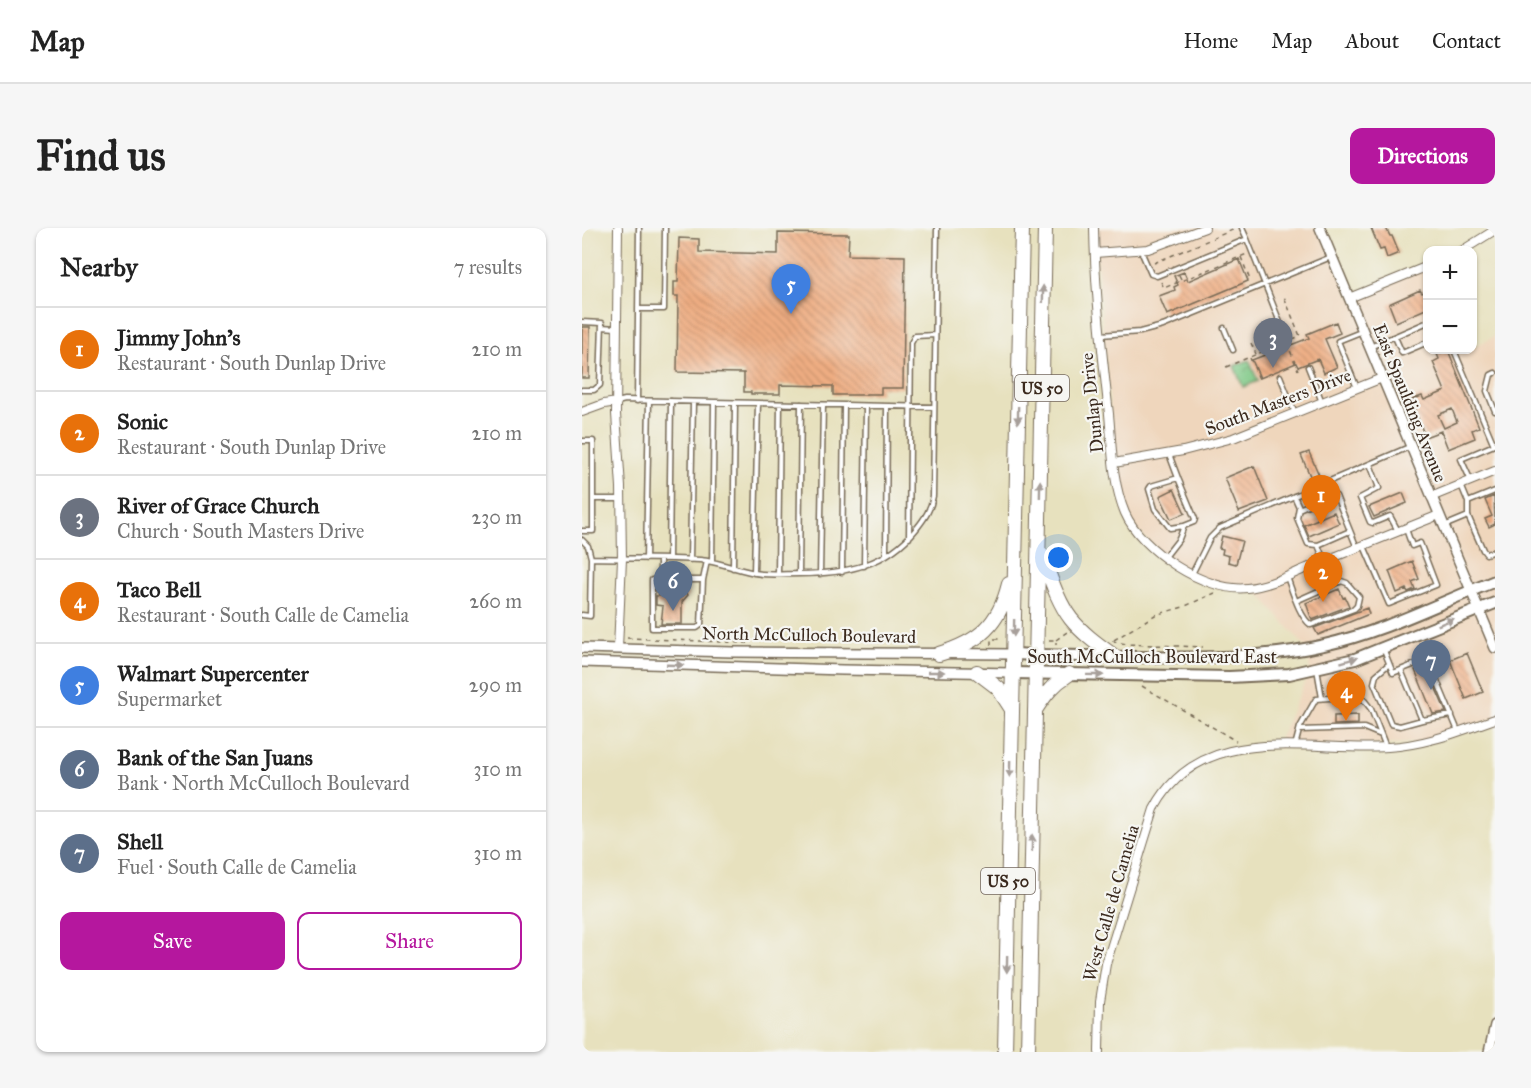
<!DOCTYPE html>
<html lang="en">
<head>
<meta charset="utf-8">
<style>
	:root { --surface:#fff; --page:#f6f6f6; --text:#222; --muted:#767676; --line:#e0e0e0; --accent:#b5179e }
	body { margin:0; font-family:"IM FELL Great Primer",serif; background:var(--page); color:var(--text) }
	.controls { position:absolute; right:18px; top:18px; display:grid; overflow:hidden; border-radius:12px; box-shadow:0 2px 4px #0004 }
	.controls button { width:54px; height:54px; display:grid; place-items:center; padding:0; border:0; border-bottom:2px solid var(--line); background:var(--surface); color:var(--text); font:30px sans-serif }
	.you { position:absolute; left:477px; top:330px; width:21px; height:21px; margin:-15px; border:4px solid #fff; border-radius:50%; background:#1a73e8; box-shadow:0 0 0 9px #1a73e833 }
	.badge { display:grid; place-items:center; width:39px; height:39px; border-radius:50%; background:var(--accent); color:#fff; font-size:20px; font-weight:700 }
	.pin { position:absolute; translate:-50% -50px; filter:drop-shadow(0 2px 3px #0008) }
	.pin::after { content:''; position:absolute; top:32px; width:21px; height:18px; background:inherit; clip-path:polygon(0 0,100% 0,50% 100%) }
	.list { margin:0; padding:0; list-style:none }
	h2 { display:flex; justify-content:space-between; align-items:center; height:78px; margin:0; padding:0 24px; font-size:26px }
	h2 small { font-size:20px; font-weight:400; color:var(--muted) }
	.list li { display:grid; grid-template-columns:39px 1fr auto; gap:18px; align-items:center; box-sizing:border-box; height:84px; padding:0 24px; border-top:2px solid var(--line) }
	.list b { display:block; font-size:22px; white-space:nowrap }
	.list p { margin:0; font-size:20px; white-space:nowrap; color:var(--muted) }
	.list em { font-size:20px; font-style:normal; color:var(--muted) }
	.actions { display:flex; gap:12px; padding:18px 24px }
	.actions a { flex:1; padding:14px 0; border:2px solid var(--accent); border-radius:12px; text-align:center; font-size:21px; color:var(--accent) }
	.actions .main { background:var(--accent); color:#fff }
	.map { position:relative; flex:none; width:913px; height:824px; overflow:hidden; border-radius:12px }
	header { display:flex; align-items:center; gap:36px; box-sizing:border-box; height:84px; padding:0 30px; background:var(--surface); border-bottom:2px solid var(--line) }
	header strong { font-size:28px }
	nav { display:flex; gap:33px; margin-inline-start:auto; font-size:21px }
	.intro { display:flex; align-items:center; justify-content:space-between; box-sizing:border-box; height:144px; padding:0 36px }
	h1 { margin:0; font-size:42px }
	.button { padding:15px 27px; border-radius:12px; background:var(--accent); color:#fff; font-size:21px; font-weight:700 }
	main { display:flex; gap:36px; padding:0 36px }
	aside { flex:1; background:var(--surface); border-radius:12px; box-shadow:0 2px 4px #0004 }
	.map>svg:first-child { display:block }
	.built { fill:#efd6bc }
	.park { fill:url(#park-crowns); stroke:#5c7851; stroke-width:1.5 }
	.building { fill:url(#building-back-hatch); fill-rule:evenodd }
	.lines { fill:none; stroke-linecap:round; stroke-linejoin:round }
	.service-casing { stroke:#776a56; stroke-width:7 }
	.minor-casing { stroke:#776a56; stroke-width:10 }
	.tertiary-casing { stroke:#776a56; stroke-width:12 }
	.secondary-casing { stroke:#776a56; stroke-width:14 }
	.trunk-casing { stroke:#776a56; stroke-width:16 }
	.path { stroke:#776a56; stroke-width:1.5; stroke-dasharray:4.5 4.5; stroke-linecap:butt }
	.service { stroke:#fff; stroke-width:4 }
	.minor { stroke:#fff; stroke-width:8 }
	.tertiary { stroke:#fff; stroke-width:9 }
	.secondary { stroke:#fff; stroke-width:10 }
	.trunk { stroke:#fff; stroke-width:14 }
	.oneway { fill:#a79f9a }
	.labels { text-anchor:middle; stroke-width:4.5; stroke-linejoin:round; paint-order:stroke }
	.shield { fill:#f6f6f2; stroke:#73675e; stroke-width:1.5 }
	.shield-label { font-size:16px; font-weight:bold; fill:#3b2a1e }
	.street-label { font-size:18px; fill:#3b2a1e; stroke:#f6f6f2 }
</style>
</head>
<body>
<header>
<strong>Map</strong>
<nav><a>Home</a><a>Map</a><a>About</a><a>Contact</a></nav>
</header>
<div class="intro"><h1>Find us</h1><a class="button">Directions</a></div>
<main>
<aside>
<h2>Nearby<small>7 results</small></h2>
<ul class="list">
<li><span class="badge" style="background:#e8710a">1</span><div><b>Jimmy John's</b><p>Restaurant · South Dunlap Drive</p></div><em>210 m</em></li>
<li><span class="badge" style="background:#e8710a">2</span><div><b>Sonic</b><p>Restaurant · South Dunlap Drive</p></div><em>210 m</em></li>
<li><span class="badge" style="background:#6b7280">3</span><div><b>River of Grace Church</b><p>Church · South Masters Drive</p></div><em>230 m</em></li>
<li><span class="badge" style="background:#e8710a">4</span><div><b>Taco Bell</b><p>Restaurant · South Calle de Camelia</p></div><em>260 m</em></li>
<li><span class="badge" style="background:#3f7fe0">5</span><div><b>Walmart Supercenter</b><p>Supermarket</p></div><em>290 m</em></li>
<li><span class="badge" style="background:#5c6f8a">6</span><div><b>Bank of the San Juans</b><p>Bank · North McCulloch Boulevard</p></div><em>310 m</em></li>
<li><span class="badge" style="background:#5c6f8a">7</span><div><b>Shell</b><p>Fuel · South Calle de Camelia</p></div><em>310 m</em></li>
</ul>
<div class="actions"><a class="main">Save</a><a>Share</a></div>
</aside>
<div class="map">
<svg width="913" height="824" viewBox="0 0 913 824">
	<defs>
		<pattern id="park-crowns" width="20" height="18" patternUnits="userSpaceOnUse" patternTransform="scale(1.5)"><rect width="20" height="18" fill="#7dc784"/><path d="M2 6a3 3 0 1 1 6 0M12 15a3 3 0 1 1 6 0" fill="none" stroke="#68a26b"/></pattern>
		<pattern id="building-back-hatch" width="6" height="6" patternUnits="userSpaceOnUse" patternTransform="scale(1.5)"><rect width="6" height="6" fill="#efad82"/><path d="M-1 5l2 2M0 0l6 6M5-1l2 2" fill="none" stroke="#c38d6a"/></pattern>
	</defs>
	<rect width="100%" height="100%" fill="#f6f6f2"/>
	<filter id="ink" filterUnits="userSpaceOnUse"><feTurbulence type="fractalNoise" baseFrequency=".0167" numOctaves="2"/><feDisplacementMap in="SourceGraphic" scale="12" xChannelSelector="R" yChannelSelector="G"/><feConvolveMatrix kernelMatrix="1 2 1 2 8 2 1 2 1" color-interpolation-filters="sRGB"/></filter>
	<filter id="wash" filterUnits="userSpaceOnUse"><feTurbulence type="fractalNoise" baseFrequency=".008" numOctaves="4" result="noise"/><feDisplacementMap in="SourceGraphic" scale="24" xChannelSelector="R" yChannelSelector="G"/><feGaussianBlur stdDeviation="1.35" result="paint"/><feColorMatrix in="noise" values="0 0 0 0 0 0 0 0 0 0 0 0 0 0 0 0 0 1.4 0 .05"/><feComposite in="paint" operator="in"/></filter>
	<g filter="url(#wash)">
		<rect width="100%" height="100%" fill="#e7e1be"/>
		<path class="built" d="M512 0H738L768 70 845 38 846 122H890L891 119 913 108V491L835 515 694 519 728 442 725 421 672 360 630 355 583 329 552 299 535 256Z"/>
		<path class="park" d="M667 132 676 153 661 159 652 138Z"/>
		<g id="blocks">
			<path class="building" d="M789 0H804L808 8H810L817 25 805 30 802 21 798 22Z
				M196 5 267 6 266 27 323 28 321 160H299V166H284V167H251V158L198 157V166H169V164H162V145L95 144 96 68H92V54H96L97 10 117 11V24L196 26Z
				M657 31 666 53 585 87 577 68 593 62 592 59 596 57 592 48 602 44 606 53Z
				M838 62 840 65 846 62V80L814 94 807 76Z
				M754 94 758 105 743 111 755 139 742 145 736 131 716 139 714 135 678 150 670 132 727 110 725 106Z
				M0 99H8L7 150H0Z
				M866 122 897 199 890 202 893 210 866 221 859 203 843 209 829 172 840 168 842 172 863 163 851 134 857 131 855 126ZM870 181 875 194 862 200 856 187Z
				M727 224 737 247 729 250 719 227Z
				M672 238 686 273 657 284 643 250Z
				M592 261 603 285 589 291 578 268Z
				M821 265 825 275 792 289 787 279Z
				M912 268 913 296 907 299 903 291 910 288 903 272Z
				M752 284 757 295 727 308 722 297Z
				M640 308 660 313 654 336 646 334 647 328 640 326 641 321 637 320Z
				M830 333 837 351 830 354 833 361 826 364 824 361 815 365 807 343Z
				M757 361 761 370 763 369 767 378 730 392 724 375Z
				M84 362H101L106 367 100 374V396H79L81 378 74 377V368L84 367Z
				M785 380 787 386 736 407 732 400Z
				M885 425 901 464 884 471 868 432Z
				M844 438 864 484 851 486 833 442Z
				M776 487V496L752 497V488Z"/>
		</g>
	</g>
	<g filter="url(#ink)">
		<use href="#blocks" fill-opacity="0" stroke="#776a56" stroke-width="1.5"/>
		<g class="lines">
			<defs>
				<path id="service" d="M660 0 665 11
					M559 23 569 46 575 48 665 11 701 102
					M56 81H82L83 0
					M0 94 20 95 18 157 12 162H0
					M20 99 34 100
					M642 100 651 122
					M519 107 558 104 581 98 749 29
					M813 109 820 125 846 114
					M788 119 846 94
					M872 122 912 217 879 231 889 253
					M726 139 740 174
					M913 145 909 147 905 163 913 183
					M698 148 713 185
					M775 160 756 113 781 103
					M55 173 57 0
					M35 174 43 172 352 179
					M0 213H11V303H0
					M788 236 797 260 778 270 788 294 791 295 808 288 816 303
					M596 250 613 291 612 294 602 298
					M879 257 886 274 913 263
					M712 268 717 279 719 280 749 267 754 268 775 320
					M11 271H40
					M886 274V288L901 322 904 326 913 323
					M717 279 715 290 726 316 736 317 768 303
					M862 298 886 288
					M327 310 329 115 333 108 353 107
					M0 312 6 318 9 330
					M736 317 742 332
					M782 318 807 376 854 357 838 315 830 318 824 301
					M304 326 305 178
					M583 329 597 311 602 298 588 300 573 281 567 261 569 258 596 250 587 226
					M64 331 67 173
					M87 331 89 173
					M748 331 758 354
					M108 332 111 174
					M130 334 132 174
					M282 338 284 178
					M151 340 153 175
					M260 344 262 177
					M172 345 176 175
					M196 346 198 176
					M217 346 219 176
					M238 346 241 177
					M610 346 628 310 638 300 827 219
					M705 349C710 362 718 390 729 397L772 381 775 378 777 369 765 355 759 353 714 373
					M78 352V331
					M121 352H70V400H115L119 397 121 352 125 333
					M0 387 8 388 9 330C45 331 82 330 118 332 140 334 159 344 180 346 192 347 205 346 217 346 263 346 305 338 335 300 343 290 349 281 351 268L355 0
					M801 420 811 445 846 431 876 503
					M807 436 794 447 792 455 809 496 818 498 840 492
					M735 441 740 470
					M819 442 840 492 870 487
					M718 502 782 500 799 507
					M713 518 718 499 734 471 774 468 782 472 789 481 804 519"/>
				<path id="minor" d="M512 0C513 62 520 124 527 186 530 218 530 254 543 285 559 322 624 365 665 360 688 358 709 346 730 338 772 321 814 304 857 287
					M881 22 913 2
					M513 25 566 21 623 0
					M767 70 846 38
					M0 184 22 176 35 174
					M532 235 601 223 651 210 800 150
					M849 269 913 243
					M36 420 40 331 39 259 34 186 36 0
					M517 824 518 773 524 736 572 581C619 492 725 524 806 519 844 517 878 503 913 491"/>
				<path id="tertiary" d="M738 0 913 420
					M0 420 151 424 431 426
					M0 434 261 442 431 445
					M907 824 913 797"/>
				<path id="secondary" d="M431 426C473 428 514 428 555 429 617 430 681 431 742 417 801 404 857 375 913 353
					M431 445 647 449 707 446 773 431 913 375"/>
				<path id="trunk" d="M460 327C468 348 475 373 489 391 501 406 517 417 532 428
					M357 426C397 414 417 397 427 356
					M395 444 416 460 429 480
					M453 482C463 467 471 456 487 446
					M423 824 440 0
					M446 824 463 0"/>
			</defs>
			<use href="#service" class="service-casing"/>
			<use href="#minor" class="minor-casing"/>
			<use href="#tertiary" class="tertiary-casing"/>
			<use href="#secondary" class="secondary-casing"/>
			<use href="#trunk" class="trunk-casing"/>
			<path class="path" d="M659 29 668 52
				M572 35 653 1
				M597 47 601 55
				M579 54 582 60 665 26
				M692 106 696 116
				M669 115 674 126
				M705 115 716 142
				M668 130 677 151
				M644 139 718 108 701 66
				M45 410 166 415
				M467 412H474V417
				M474 412 485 404
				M532 412 573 387 601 379 633 365
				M530 413 544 416 621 419
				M409 417V411H419
				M560 458 654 513"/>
			<use href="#service" class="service"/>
			<use href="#minor" class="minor"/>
			<use href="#tertiary" class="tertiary"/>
			<use href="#secondary" class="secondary"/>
			<use href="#trunk" class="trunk"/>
		</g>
		<defs><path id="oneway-solid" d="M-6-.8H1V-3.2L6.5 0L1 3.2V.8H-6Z" transform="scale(1.5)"/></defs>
		<g class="oneway">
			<use href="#oneway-solid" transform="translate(461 66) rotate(-89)"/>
			<use href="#oneway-solid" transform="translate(436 187) rotate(91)"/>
			<use href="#oneway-solid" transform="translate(458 261) rotate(-89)"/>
			<use href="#oneway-solid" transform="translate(864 394) rotate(-22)"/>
			<use href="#oneway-solid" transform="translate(432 400) rotate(91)"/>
			<use href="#oneway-solid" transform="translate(767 432) rotate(-17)"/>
			<use href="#oneway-solid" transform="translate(93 437) rotate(2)"/>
			<use href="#oneway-solid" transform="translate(354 444)"/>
			<use href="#oneway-solid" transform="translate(513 447) rotate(1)"/>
			<use href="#oneway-solid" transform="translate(428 541) rotate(91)"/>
			<use href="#oneway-solid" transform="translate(450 615) rotate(-89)"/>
			<use href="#oneway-solid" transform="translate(425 736) rotate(91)"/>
		</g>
	</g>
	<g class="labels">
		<g class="shield">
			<rect x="433" y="147" width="54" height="26" rx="4.5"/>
			<rect x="399" y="640" width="54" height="26" rx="4.5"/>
		</g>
		<g class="shield-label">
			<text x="460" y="166">US 50</text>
			<text x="426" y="659">US 50</text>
		</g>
		<g class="street-label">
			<text transform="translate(696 174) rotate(-21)" y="6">South Masters Drive</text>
			<text transform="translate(510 175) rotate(-96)" y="6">Dunlap Drive</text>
			<text transform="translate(828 175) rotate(68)" y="6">East Spaulding Avenue</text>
			<text transform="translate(227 407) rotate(1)" y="6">North McCulloch Boulevard</text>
			<text x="570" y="435">South McCulloch Boulevard East</text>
			<text transform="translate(529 675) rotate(-74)" y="6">West Calle de Camelia</text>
		</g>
	</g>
</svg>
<div class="controls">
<button>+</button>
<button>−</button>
</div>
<div class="you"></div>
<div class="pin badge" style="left:739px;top:297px;background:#e8710a">1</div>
<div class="pin badge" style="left:741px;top:374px;background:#e8710a">2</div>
<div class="pin badge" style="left:691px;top:140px;background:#6b7280">3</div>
<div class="pin badge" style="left:764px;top:493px;background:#e8710a">4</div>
<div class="pin badge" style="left:209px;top:86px;background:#3f7fe0">5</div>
<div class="pin badge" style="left:91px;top:383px;background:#5c6f8a">6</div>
<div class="pin badge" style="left:849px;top:462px;background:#5c6f8a">7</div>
</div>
</main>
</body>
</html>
